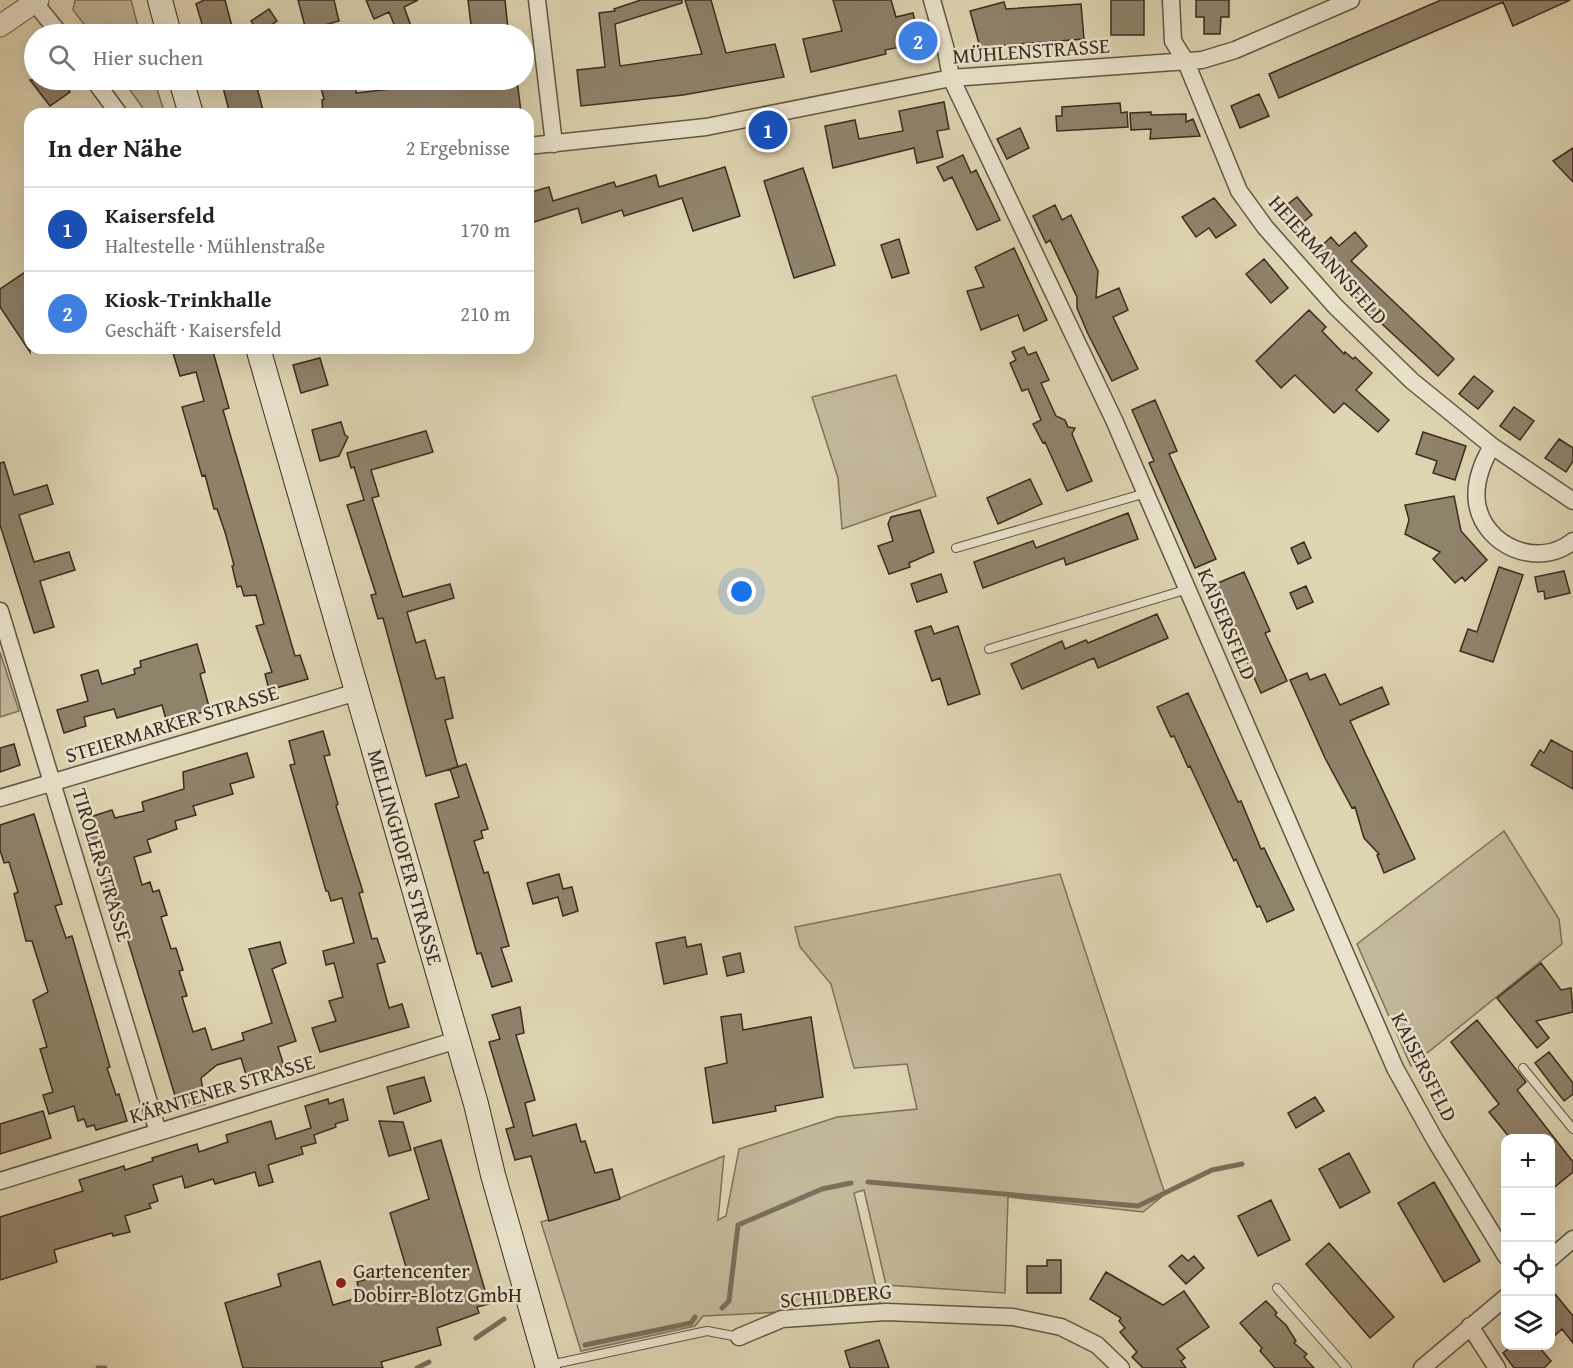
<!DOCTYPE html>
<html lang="de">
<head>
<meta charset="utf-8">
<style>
	:root { --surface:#fff; --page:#f6f6f6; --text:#222; --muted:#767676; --line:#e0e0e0; --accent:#8f2418 }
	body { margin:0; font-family:"Gentium Book Plus",serif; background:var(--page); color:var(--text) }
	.controls { position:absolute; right:18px; bottom:18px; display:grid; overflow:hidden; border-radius:12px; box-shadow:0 6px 24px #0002 }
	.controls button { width:54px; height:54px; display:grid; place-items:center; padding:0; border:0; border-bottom:2px solid var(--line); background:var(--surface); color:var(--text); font:30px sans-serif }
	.you { position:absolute; left:742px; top:592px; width:21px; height:21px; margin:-15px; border:4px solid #fff; border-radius:50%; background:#1a73e8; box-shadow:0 0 0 9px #1a73e833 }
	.badge { display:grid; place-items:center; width:39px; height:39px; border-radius:50%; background:var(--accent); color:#fff; font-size:20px; font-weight:700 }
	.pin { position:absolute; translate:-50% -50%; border:3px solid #fff; box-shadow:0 2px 6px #0006 }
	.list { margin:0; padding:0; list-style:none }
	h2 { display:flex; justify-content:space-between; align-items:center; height:78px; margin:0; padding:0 24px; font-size:26px }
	h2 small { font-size:20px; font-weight:400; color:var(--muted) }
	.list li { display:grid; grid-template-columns:39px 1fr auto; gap:18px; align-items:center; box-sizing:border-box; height:84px; padding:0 24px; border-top:2px solid var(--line) }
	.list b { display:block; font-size:22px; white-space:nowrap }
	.list p { margin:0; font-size:20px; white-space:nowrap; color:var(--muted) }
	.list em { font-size:20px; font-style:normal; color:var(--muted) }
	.icon { flex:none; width:33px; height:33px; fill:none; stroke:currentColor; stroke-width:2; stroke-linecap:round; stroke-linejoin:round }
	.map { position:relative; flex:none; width:1573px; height:1368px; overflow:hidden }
	.search { position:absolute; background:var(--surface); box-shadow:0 6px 24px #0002; left:24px; top:24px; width:510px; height:66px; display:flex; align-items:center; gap:15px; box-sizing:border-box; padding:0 21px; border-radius:33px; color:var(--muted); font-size:22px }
	.panel { position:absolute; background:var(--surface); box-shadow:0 6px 24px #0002; left:24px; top:108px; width:510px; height:246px; border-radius:18px }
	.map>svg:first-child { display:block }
	.green { fill:#c3b89a; stroke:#7e725d; stroke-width:1.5 }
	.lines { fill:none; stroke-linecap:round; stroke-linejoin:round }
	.stream { stroke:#7b6e5a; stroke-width:5 }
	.building { fill:#90836c; stroke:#3a2b20; stroke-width:1.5 }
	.service-casing { stroke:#635645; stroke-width:10 }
	.minor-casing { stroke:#635645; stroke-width:19 }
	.tertiary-casing { stroke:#635645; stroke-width:23 }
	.secondary-casing { stroke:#3a2b20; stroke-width:26 }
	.service { stroke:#eae4ce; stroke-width:8 }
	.minor { stroke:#eae4ce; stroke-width:16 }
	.tertiary { stroke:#eae4ce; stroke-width:21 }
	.secondary { stroke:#eae4ce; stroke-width:24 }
	.poi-dot { fill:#8f2418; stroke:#eae4ce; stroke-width:2 }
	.labels { text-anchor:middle; stroke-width:5; stroke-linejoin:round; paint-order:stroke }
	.street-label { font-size:21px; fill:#3a2b20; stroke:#eae4ce }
	.poi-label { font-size:21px; fill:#3a2b20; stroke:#eae4ce; text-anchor:start }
</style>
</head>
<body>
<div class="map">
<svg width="1573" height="1368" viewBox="0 0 1573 1368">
	<rect width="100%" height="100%" fill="#dfd5b3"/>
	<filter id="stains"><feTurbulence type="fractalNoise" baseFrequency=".00333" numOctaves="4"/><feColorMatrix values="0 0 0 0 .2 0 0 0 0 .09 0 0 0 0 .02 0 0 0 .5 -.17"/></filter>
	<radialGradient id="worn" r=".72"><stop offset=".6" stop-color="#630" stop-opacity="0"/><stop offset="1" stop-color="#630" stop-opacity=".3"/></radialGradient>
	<path class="green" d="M75 0H131L140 34H92L73 10Z
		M123 80H154L165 114H147Z
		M896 375 936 496 842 529 838 478 812 397Z
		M0 652 19 711 0 717Z
		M1504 831 1559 919 1562 944 1411 1066 1357 944Z
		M1060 874 1165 1194 1143 1212 1008 1197 1005 1293 886 1285 864 1190 854 1193 881 1307 703 1316 695 1326 581 1351 541 1222 610 1202 724 1156 718 1220 726 1216 739 1149 837 1117 917 1109 907 1064 854 1068 831 984 800 947 795 927Z"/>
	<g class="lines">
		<path class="stream" d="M868 1182 1138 1206 1212 1170 1242 1164
			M722 1308 729 1301 738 1225 822 1189 851 1183
			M476 1338 504 1319
			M585 1345 691 1323 695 1317
			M98 1368H105
			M417 1368 429 1362"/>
	</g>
	<path class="building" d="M204 0H225L234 34H205L196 4Z
		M298 0H334L339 21 321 26 324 34H307Z
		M366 0H418L404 7 414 34H398L389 12 374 19Z
		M468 0H505L508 29 472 33Z
		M641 0H682V3L615 24 620 66 702 54 685 0H711L726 53 775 44 784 77 683 95 581 106 577 70 605 67 599 13 615 11 614 9Z
		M833 0H891L896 17 913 13 920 43 885 50 886 54 811 72 803 39 842 31Z
		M1111 0H1144V35H1111Z
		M1196 0H1229V17H1221L1220 34H1204V17H1196Z
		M1441 0H1570L1513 26 1503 2 1279 98 1269 74Z
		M1004 2 1006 9 1081 4 1084 39 980 47 970 11Z
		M269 9 277 21 259 33 251 21Z
		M30 80H61L70 92 50 106Z
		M221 80H255L264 114H230Z
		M319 80H356V93L472 80H517L521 112 323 114 322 100 324 99Z
		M1259 94 1269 116 1240 128 1231 106Z
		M944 102 949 129 937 131 943 157 917 163 914 148 833 168 825 126 855 120 859 139 903 131 899 111Z
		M1120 103 1121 113 1127 112 1128 127 1057 131 1056 116H1062V107Z
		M1151 112V115L1186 114V122L1193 119 1200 136 1150 139 1151 129 1131 130 1130 113Z
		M1020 128 1029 148 1007 159 997 139Z
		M1573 148V182L1553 161Z
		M963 155 971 173 976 170 1000 220 977 230 952 177 944 181 937 167Z
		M725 167 740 216 693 231 682 198 624 216 622 210 582 223 578 208 528 224V193L549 187 553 201 614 182 616 187 656 175 659 187Z
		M803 168 835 265 794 278 764 181Z
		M1297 197 1312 215 1294 230 1279 211Z
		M1214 198 1236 225 1216 238 1209 228 1196 237 1182 217Z
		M1055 205 1062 220 1071 215 1098 271 1096 298 1119 288 1128 310 1113 317 1138 369 1112 381 1088 334 1077 308V297L1050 240 1046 243 1033 216Z
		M1355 232 1367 246 1351 261 1454 359 1438 376 1367 310 1314 253 1331 237 1339 246Z
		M899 239 909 273 892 278 881 245Z
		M1014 248 1047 320 1024 331 1018 315 981 330 967 291 984 287 975 267Z
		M1264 259 1288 288 1271 303 1246 274Z
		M30 269V352L0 307V289Z
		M1309 310 1326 327 1322 331 1344 354 1345 352 1353 359 1355 357 1372 373 1356 390 1389 420 1378 432 1344 403 1334 413 1295 375 1281 388 1256 361Z
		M1024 347 1028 355 1036 352 1049 380 1041 383 1056 416 1065 420 1068 427 1075 428 1072 434 1092 481 1067 491 1045 442 1043 443 1033 424 1041 420 1028 389 1022 391 1010 363 1016 360 1012 352Z
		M190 348H212L229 408 223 410 295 656 300 655 308 679 269 690 265 674 272 672 256 626 264 624 256 595 244 596 241 586 237 587 232 566 234 565 225 532 217 509H214L205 475 202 476 182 407 204 401 196 372 180 376 173 353Z
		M320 358 328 385 301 393 293 365Z
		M1474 376 1493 391 1478 409 1459 394Z
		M1155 400 1177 451 1169 454 1216 559 1195 568 1149 463 1154 461 1132 410Z
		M1514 407 1534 421 1520 440 1500 426Z
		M341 422 345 435 348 437 339 456 320 461 312 430Z
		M426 431 433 452 371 470 379 496 372 498 403 597 450 584 454 598 407 612 416 643 425 640 436 679 444 677 453 718 445 720 458 767 426 776 383 618 378 619 371 595 376 594 347 505 364 500 354 467 351 468 347 453Z
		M1423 432 1466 446 1455 480 1433 473 1437 461 1416 454Z
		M1559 439 1573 448V461L1566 472 1545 458Z
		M4 462 14 495 47 485 53 504 19 515 34 562 69 552 75 570 40 581 54 627 34 633 0 525V463Z
		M1030 479 1042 504 998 524 987 498Z
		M1454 496 1461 531 1487 560 1465 581 1462 577 1455 583 1433 559 1440 552 1405 534 1409 520 1405 505Z
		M920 510 934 552 909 563 910 567 889 574 878 546 893 541 888 524 891 517Z
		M1128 513 1138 539 1066 565 1064 558 983 588 974 562 1033 541 1036 548Z
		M1304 542 1311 558 1298 564 1291 548Z
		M1499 567 1523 575 1493 662 1460 651 1468 629 1477 632Z
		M1564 571 1570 593 1545 599 1544 591 1538 592 1535 577Z
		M1244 572 1270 631 1265 633 1287 681 1261 693 1213 585Z
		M941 574 947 592 917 602 911 584Z
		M1306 586 1313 602 1297 609 1290 593Z
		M1157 614 1168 638 1098 668 1094 658 1022 689 1011 664 1062 641 1065 649 1086 640 1088 643Z
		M931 626 934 634 958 626 980 694 948 705 940 678 932 681 915 631Z
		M197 644 205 672 200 674 210 710 167 723 162 705 117 718 114 709 84 717 86 726 64 733 57 710 88 701 81 675 98 670 102 684 135 674 134 669 141 667 140 661Z
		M1307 673 1310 680 1325 674 1340 705 1382 687 1389 704 1350 721 1415 859 1384 873 1377 855 1379 854 1364 838 1355 807 1352 808 1325 758 1290 680Z
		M1188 693 1238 802 1241 801 1261 849 1264 848 1294 910 1267 922 1260 906 1257 907 1236 859 1234 861 1190 766 1188 767 1174 736 1171 737 1157 707Z
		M323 731 330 755 324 756 338 804 336 806 363 892 359 893 372 939 377 938 385 962 377 964 389 1008 402 1004 409 1027 320 1052 312 1028 336 1021 329 1001 343 997 334 963 326 965 323 951 354 943 342 898 331 901 328 891H326L290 765 295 764 289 741Z
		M1551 740 1573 752V789L1531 765 1540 750 1544 753Z
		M14 744 20 765 0 772V748Z
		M247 753 254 777 230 784 233 794 193 806 196 815 175 821 177 829 147 840 151 852 134 857 142 885 150 882 153 892 159 890 167 915 161 917 171 949 176 948 183 970 179 971 187 996 182 997 193 1032 205 1028 212 1050 244 1040 242 1033 272 1023 249 949 280 942 286 963 272 969 296 1041 278 1047 284 1066 247 1078 241 1058 217 1065 201 1078 205 1104 186 1109 183 1097 176 1099 114 895 109 896 87 827 93 826 90 817 112 810 115 818 144 811 142 802 184 789 183 772Z
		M466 764 488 829 481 831 483 838 474 841 484 873 488 872 509 946 501 948 512 981 492 987 481 953 477 954 435 804 459 797 450 769Z
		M34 814 62 904 55 906 66 938 72 936 110 1067 107 1068 116 1095 119 1094 127 1121 96 1130 94 1125 87 1127 84 1119 78 1121 74 1106 49 1114 43 1095 53 1092 40 1049 47 1047 33 1000 48 992 32 941H26L14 894 18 892 9 862 4 863 0 850V825Z
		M559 874 563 889 572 887 578 911 563 916 558 897 533 904 527 883Z
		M685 937 687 947 701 944 707 974 664 984 656 943Z
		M740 953 744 972 727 976 723 957Z
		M1541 963 1561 990 1571 988 1573 1012 1536 1021 1549 1038 1537 1048 1497 998Z
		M520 1007 524 1033 516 1035 535 1100 525 1103 533 1136 576 1124 581 1142 585 1141 595 1173 612 1169 620 1199 549 1221 531 1156 515 1160 506 1129 514 1127 489 1042 500 1039 492 1015Z
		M741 1014 743 1030 811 1017 823 1097 775 1106 776 1111 713 1123 705 1068 727 1063 721 1017Z
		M1477 1020 1526 1082 1517 1090 1573 1162V1172L1551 1190V1138H1510L1489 1112 1499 1104 1451 1042Z
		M1549 1052 1573 1083V1094L1564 1101 1535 1063Z
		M424 1077 431 1101 394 1114 387 1087Z
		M1315 1097 1324 1111 1296 1128 1288 1113Z
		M328 1099 329 1104 343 1099 348 1120 335 1124 336 1127 314 1135 316 1143 301 1147 303 1154 268 1165 273 1182 259 1186 255 1172 215 1184 213 1179 185 1188 182 1176 153 1185 158 1201 149 1204 151 1208 125 1216 130 1232 113 1236 112 1233 54 1250 57 1262 0 1280V1217L83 1191 79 1180 124 1166 125 1170 153 1161 152 1158 197 1144 199 1152 228 1142 226 1135 271 1121 276 1139 311 1128 305 1106Z
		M43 1111 51 1138 0 1154V1124Z
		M379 1121 403 1122 411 1150 389 1156Z
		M441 1140 489 1304 477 1307 479 1313 437 1328 441 1345 381 1362 383 1368H243L225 1303 281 1286 278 1274 320 1261 333 1305 361 1297 357 1282 406 1267 390 1213 429 1199 414 1148Z
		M1349 1153 1370 1192 1340 1208 1319 1169Z
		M1434 1182 1480 1261 1444 1282 1398 1203Z
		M1271 1200 1290 1240 1258 1256 1238 1216Z
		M1329 1243 1394 1317 1370 1338 1306 1264Z
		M1182 1255 1188 1261 1194 1256 1204 1268 1186 1284 1169 1266Z
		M1047 1260H1061V1293H1027V1266H1047Z
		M1106 1272 1163 1305 1184 1291 1209 1327 1177 1349 1185 1358 1181 1361 1186 1368H1143L1132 1357 1137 1352 1120 1332 1125 1328 1119 1321 1121 1318 1090 1299Z
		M1551 1289 1573 1316V1343L1562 1329 1551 1339Z
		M1266 1301 1272 1307 1277 1313 1275 1315 1286 1325 1296 1341 1294 1343 1307 1354 1304 1357 1314 1368H1275L1260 1351 1262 1348 1240 1323Z
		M879 1340 889 1368H850L845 1351Z
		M1512 1346H1538L1551 1361 1544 1368H1514L1503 1353Z"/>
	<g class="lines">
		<defs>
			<path id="service" d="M956 548 1146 493
				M989 649 1188 589
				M1523 1068 1573 1129
				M1277 1288 1347 1368
				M550 1365 707 1331 739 1337"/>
			<path id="minor" d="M537 0 554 144
				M932 0 946 50 951 78 1114 420 1395 1068 1435 1140 1506 1256
				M1171 0 1173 41 1186 62 1239 191 1265 227 1335 306 1412 381 1492 446 1573 501
				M34 2 60 34
				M94 80 119 114
				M528 146 706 127 951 78 1202 60 1235 50 1351 0
				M1492 446C1482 463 1474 482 1477 503 1484 547 1539 569 1573 541
				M0 611 158 1132
				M0 798 357 692
				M0 1181 457 1040
				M1550 1259 1573 1239
				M1470 1326 1497 1368
				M739 1337 782 1319 886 1312 1013 1317 1061 1327 1097 1345 1121 1368
				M1422 1368 1506 1297"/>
			<path id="tertiary" d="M0 26 38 0"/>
			<path id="secondary" d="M160 0 169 34
				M181 80 191 114
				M258 348 476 1104 493 1175 548 1368"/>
		</defs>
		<use href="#service" class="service-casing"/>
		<use href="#minor" class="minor-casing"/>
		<use href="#tertiary" class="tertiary-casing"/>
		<use href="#secondary" class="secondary-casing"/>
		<use href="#service" class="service"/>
		<use href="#minor" class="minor"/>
		<use href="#tertiary" class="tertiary"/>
		<use href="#secondary" class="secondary"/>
	</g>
	<circle class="poi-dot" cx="341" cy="1283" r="6"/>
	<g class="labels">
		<g class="street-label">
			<text transform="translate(1031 51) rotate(-4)" y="7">MÜHLENSTRASSE</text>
			<text transform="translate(1328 260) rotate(48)" y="7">HEIERMANNSFELD</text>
			<text transform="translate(1227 624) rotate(67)" y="7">KAISERSFELD</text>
			<text transform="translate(172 724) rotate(-17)" y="7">STEIERMARKER STRASSE</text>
			<text transform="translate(405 857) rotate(74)" y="7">MELLINGHOFER STRASSE</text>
			<text transform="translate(102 865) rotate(73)" y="7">TIROLER STRASSE</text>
			<text transform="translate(1424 1067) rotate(63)" y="7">KAISERSFELD</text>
			<text transform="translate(222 1089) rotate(-17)" y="7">KÄRNTENER STRASSE</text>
			<text transform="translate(836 1296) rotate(-5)" y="7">SCHILDBERG</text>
		</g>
		<g class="poi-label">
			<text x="353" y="1278">Gartencenter<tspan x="353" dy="24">Dobirr-Blotz GmbH</tspan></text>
		</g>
	</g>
	<rect width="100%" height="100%" filter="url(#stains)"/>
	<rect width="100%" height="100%" fill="url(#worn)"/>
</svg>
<div class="controls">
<button>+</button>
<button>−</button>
<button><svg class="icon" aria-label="locate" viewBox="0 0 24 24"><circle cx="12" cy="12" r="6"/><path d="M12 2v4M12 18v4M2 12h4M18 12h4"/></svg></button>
<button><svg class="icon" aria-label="layers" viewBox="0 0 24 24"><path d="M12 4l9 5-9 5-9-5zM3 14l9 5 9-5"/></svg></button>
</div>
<div class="you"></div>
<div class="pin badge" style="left:768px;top:130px;background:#1a4fb4">1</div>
<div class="pin badge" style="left:918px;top:41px;background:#3f7fe0">2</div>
<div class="search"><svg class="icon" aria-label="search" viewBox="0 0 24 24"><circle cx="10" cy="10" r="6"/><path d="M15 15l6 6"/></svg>Hier suchen</div>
<section class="panel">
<h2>In der Nähe<small>2 Ergebnisse</small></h2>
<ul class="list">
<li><span class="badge" style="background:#1a4fb4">1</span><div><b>Kaisersfeld</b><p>Haltestelle · Mühlenstraße</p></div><em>170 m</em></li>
<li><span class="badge" style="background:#3f7fe0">2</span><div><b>Kiosk-Trinkhalle</b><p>Geschäft · Kaisersfeld</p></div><em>210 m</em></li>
</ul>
</section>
</div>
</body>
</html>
